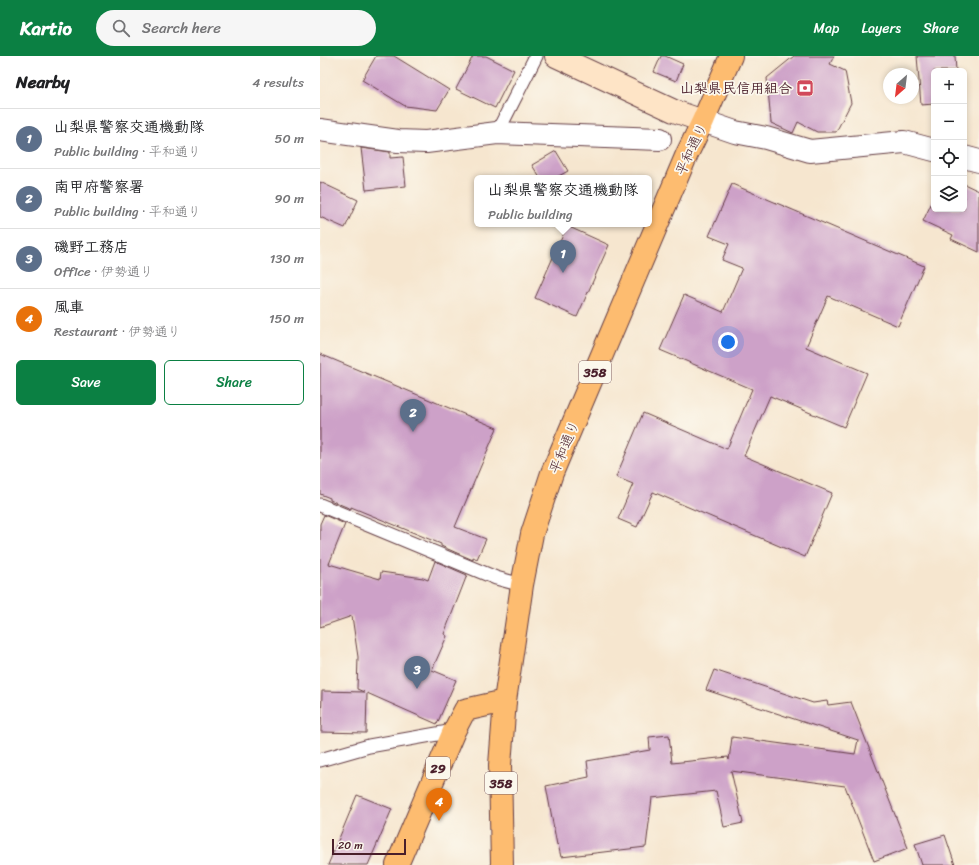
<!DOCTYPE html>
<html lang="en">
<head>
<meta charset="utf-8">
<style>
	:root { --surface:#fff; --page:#f6f6f6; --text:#202124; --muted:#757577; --line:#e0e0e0; --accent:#0b8043 }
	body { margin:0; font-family:Sriracha,"Klee One",sans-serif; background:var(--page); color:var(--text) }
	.controls { position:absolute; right:12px; top:12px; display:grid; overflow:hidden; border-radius:6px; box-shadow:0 2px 6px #0003 }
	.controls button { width:36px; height:36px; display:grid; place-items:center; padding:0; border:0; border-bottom:1px solid var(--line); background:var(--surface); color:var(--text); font:20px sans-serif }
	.compass { position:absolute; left:563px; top:12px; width:36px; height:36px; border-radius:50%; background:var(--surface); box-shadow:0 2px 6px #0003; rotate:208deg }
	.scale { position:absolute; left:12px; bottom:10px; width:74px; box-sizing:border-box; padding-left:4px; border:2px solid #4a1f2b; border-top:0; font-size:11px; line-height:14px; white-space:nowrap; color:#4a1f2b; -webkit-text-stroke:3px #fbf7ec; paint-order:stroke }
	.you { position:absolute; left:408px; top:286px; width:14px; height:14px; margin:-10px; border:3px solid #fff; border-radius:50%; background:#1a73e8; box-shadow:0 0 0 6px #1a73e833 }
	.badge { display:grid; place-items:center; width:26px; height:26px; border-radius:50%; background:var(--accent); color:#fff; font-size:13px; font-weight:700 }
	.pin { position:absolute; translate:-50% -33px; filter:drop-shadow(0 1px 2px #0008) }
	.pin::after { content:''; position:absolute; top:21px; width:14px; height:12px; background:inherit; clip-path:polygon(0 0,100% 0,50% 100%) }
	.popup { position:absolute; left:154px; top:119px; width:178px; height:52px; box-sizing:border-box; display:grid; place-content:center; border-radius:6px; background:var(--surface); filter:drop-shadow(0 1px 3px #0005); font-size:13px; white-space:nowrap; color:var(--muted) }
	.popup b { font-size:15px; color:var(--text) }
	.popup::after { content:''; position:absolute; left:50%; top:100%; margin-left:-8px; border:8px solid transparent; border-top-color:var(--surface) }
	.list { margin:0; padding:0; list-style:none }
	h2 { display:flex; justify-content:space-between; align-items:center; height:52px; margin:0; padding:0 16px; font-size:17px }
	h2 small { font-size:13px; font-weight:400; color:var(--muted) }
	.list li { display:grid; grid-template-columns:26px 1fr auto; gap:12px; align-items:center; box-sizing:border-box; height:60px; padding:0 16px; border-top:1px solid var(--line) }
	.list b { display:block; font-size:15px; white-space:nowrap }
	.list p { margin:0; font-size:13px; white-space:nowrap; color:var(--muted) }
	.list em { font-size:13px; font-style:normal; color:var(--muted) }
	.actions { display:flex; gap:8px; padding:12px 16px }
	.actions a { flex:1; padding:9px 0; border:1px solid var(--accent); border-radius:6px; text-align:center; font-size:14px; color:var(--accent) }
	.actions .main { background:var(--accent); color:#fff }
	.icon { flex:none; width:22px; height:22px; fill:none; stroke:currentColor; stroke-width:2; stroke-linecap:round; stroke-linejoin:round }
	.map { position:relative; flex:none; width:659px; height:809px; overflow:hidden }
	header { display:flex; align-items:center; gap:24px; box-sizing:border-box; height:56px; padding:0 20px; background:var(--accent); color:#fff }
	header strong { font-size:19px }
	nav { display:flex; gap:22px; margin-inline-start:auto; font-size:14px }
	.search { width:280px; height:36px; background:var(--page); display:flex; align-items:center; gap:10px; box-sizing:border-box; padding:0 14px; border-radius:22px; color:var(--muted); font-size:15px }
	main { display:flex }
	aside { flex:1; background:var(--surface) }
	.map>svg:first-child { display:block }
	.building { fill:#cda1c8 }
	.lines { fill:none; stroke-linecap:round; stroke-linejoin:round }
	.lane-casing { stroke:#643d44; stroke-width:15 }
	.street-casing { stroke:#643d44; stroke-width:24 }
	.secondary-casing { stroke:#643d44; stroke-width:24 }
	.primary-casing { stroke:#643d44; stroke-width:24 }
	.highway-casing { stroke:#643d44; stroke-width:24 }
	.lane { stroke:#fff; stroke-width:13 }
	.street { stroke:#fff; stroke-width:22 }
	.secondary { stroke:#fee4c6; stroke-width:22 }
	.primary { stroke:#fdbc70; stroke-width:22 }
	.highway { stroke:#fdbc70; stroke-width:22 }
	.labels { text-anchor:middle; stroke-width:3.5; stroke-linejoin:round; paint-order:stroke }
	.shield { fill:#fbf7ec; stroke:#7f6065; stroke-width:1 }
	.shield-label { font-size:13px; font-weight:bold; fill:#4a1f2b }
	.poi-label { font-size:14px; font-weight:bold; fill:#4a1f2b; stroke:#fbf7ec; text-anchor:end }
	.street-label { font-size:14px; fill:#4a1f2b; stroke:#fbf7ec }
</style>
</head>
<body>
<header>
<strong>Kartio</strong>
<div class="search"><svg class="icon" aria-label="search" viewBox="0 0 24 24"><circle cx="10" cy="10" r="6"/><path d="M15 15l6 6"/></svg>Search here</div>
<nav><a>Map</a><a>Layers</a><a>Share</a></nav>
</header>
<main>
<aside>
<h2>Nearby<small>4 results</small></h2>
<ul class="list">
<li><span class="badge" style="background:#5c6f8a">1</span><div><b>山梨県警察交通機動隊</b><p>Public building · 平和通り</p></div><em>50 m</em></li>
<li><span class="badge" style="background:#5c6f8a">2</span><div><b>南甲府警察署</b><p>Public building · 平和通り</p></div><em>90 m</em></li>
<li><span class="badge" style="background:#5c6f8a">3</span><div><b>磯野工務店</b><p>Office · 伊勢通り</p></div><em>130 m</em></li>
<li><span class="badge" style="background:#e8710a">4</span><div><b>風車</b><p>Restaurant · 伊勢通り</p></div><em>150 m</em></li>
</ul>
<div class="actions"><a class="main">Save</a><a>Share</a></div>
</aside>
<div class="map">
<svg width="659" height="809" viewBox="0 0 659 809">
	<rect width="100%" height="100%" fill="#fbf7ec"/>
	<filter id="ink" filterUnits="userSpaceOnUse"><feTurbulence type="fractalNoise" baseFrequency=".025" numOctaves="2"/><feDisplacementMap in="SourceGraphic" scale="8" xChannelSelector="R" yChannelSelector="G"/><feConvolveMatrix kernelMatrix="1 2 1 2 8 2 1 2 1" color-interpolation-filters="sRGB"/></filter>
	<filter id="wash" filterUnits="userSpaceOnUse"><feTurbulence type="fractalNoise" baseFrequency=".012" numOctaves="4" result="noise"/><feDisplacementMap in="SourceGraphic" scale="16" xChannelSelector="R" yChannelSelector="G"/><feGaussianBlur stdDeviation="0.9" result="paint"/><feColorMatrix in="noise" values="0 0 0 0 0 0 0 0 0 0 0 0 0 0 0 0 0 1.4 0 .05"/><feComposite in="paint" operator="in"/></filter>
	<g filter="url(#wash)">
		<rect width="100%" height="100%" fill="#f6e6cf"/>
		<g id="blocks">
			<path class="building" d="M56 0H74L129 34 117 54 85 50 42 24Z
				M153 0H166L194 14 175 52 136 33Z
				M341 0H345L363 8 356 25 334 16Z
				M474 0H514L510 8 525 15 531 47 516 76H497L478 66 473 77 451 67 447 22Z
				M597 0H635L636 15H614V48L601 49Z
				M41 92 70 96V102L83 101 86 130 46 134Z
				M236 95 248 115 235 122H220L212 109Z
				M0 126 38 144 25 172 0 161Z
				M412 128 604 210 578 270 508 240 486 291 547 317 524 371 450 340 424 400 512 437 485 501 333 436 317 471 298 463 313 428 296 421 323 357 407 393 432 333 340 294 364 239 403 256 422 212 402 204 409 188 389 180Z
				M644 128 659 135V196L631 183 633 179 603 165 614 142V153H644Z
				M247 170 289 189 257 261 215 242Z
				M0 298 177 372 135 471 166 483 157 503 153 501V504L121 490V488L31 451V453L10 444V442L0 438Z
				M4 459 25 468 9 508 60 523 61 516 103 522 108 524 115 505 147 519 124 578 127 580 112 614 136 624 117 668 47 637 46 677 1 676 2 635 44 636 37 633 38 601 32 560 0 571V468Z
				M394 614 493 647 507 645 508 649 531 646 588 792 554 805 525 730 411 715 423 767 404 771 396 735 332 742 326 791 241 801 238 788 237 789 226 730 269 721 267 705 330 694 329 681 349 679 352 707 408 701 409 704 412 681 535 698 538 684 386 634Z
				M37 739 72 753 48 809H8Z
				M625 779 635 809H602L595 788Z"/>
		</g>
	</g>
	<g filter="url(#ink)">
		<use href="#blocks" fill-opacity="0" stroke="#643d44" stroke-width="1"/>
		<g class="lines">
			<defs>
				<path id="lane" d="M177 77 216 0
					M0 449 176 522 202 529
					M0 704 49 690 134 675"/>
				<path id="street" d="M383 65 415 76 446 82 490 95 584 86 614 94
					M0 74 78 85 106 86 177 77 340 83
					M644 101 659 105"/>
				<path id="secondary" d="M236 0 354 55 383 65"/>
				<path id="primary" d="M77 809 134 675 145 654 185 645"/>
				<path id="highway" d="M182 809 180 709 185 645 202 529 212 478 232 417 367 98 383 65 411 0"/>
			</defs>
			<use href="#lane" class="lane-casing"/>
			<use href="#street" class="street-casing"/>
			<use href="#secondary" class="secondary-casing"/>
			<use href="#primary" class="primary-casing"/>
			<use href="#highway" class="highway-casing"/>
			<use href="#lane" class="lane"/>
			<use href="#street" class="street"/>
			<use href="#secondary" class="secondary"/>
			<use href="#primary" class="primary"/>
			<use href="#highway" class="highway"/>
		</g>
	</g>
	<defs>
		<symbol id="bank-square" viewBox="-11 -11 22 22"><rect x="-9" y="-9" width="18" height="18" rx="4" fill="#d1495b" stroke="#fbf7ec"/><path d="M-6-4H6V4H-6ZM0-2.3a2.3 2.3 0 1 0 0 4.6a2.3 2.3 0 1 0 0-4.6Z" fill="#fff"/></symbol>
	</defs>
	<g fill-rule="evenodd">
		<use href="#bank-square" x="475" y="22" width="20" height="20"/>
	</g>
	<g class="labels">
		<g class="shield">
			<rect x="259" y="305" width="32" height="22" rx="3"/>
			<rect x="106" y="701" width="24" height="22" rx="3"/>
			<rect x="165" y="716" width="32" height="22" rx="3"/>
		</g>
		<g class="shield-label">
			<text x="275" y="321">358</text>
			<text x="118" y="717">29</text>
			<text x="181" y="732">358</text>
		</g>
		<g class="poi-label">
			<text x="472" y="37">山梨県民信用組合</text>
		</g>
		<g class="street-label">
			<text transform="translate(371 93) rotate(-65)" y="5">平和通り</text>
			<text transform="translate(244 391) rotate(-67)" y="5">平和通り</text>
		</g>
	</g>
</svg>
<div class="controls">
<button>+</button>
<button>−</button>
<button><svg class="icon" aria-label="locate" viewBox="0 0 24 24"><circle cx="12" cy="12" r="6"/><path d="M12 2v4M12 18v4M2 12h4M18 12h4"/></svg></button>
<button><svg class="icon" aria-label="layers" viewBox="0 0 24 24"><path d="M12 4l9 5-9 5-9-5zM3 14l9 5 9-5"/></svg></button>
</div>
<svg class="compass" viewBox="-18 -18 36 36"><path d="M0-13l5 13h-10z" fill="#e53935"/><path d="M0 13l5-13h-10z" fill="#757577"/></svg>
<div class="scale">20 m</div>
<div class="you"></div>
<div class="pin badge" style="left:243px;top:217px;background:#5c6f8a">1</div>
<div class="popup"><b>山梨県警察交通機動隊</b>Public building</div>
<div class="pin badge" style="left:93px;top:376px;background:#5c6f8a">2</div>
<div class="pin badge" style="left:97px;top:633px;background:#5c6f8a">3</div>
<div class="pin badge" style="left:119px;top:765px;background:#e8710a">4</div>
</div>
</main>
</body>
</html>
